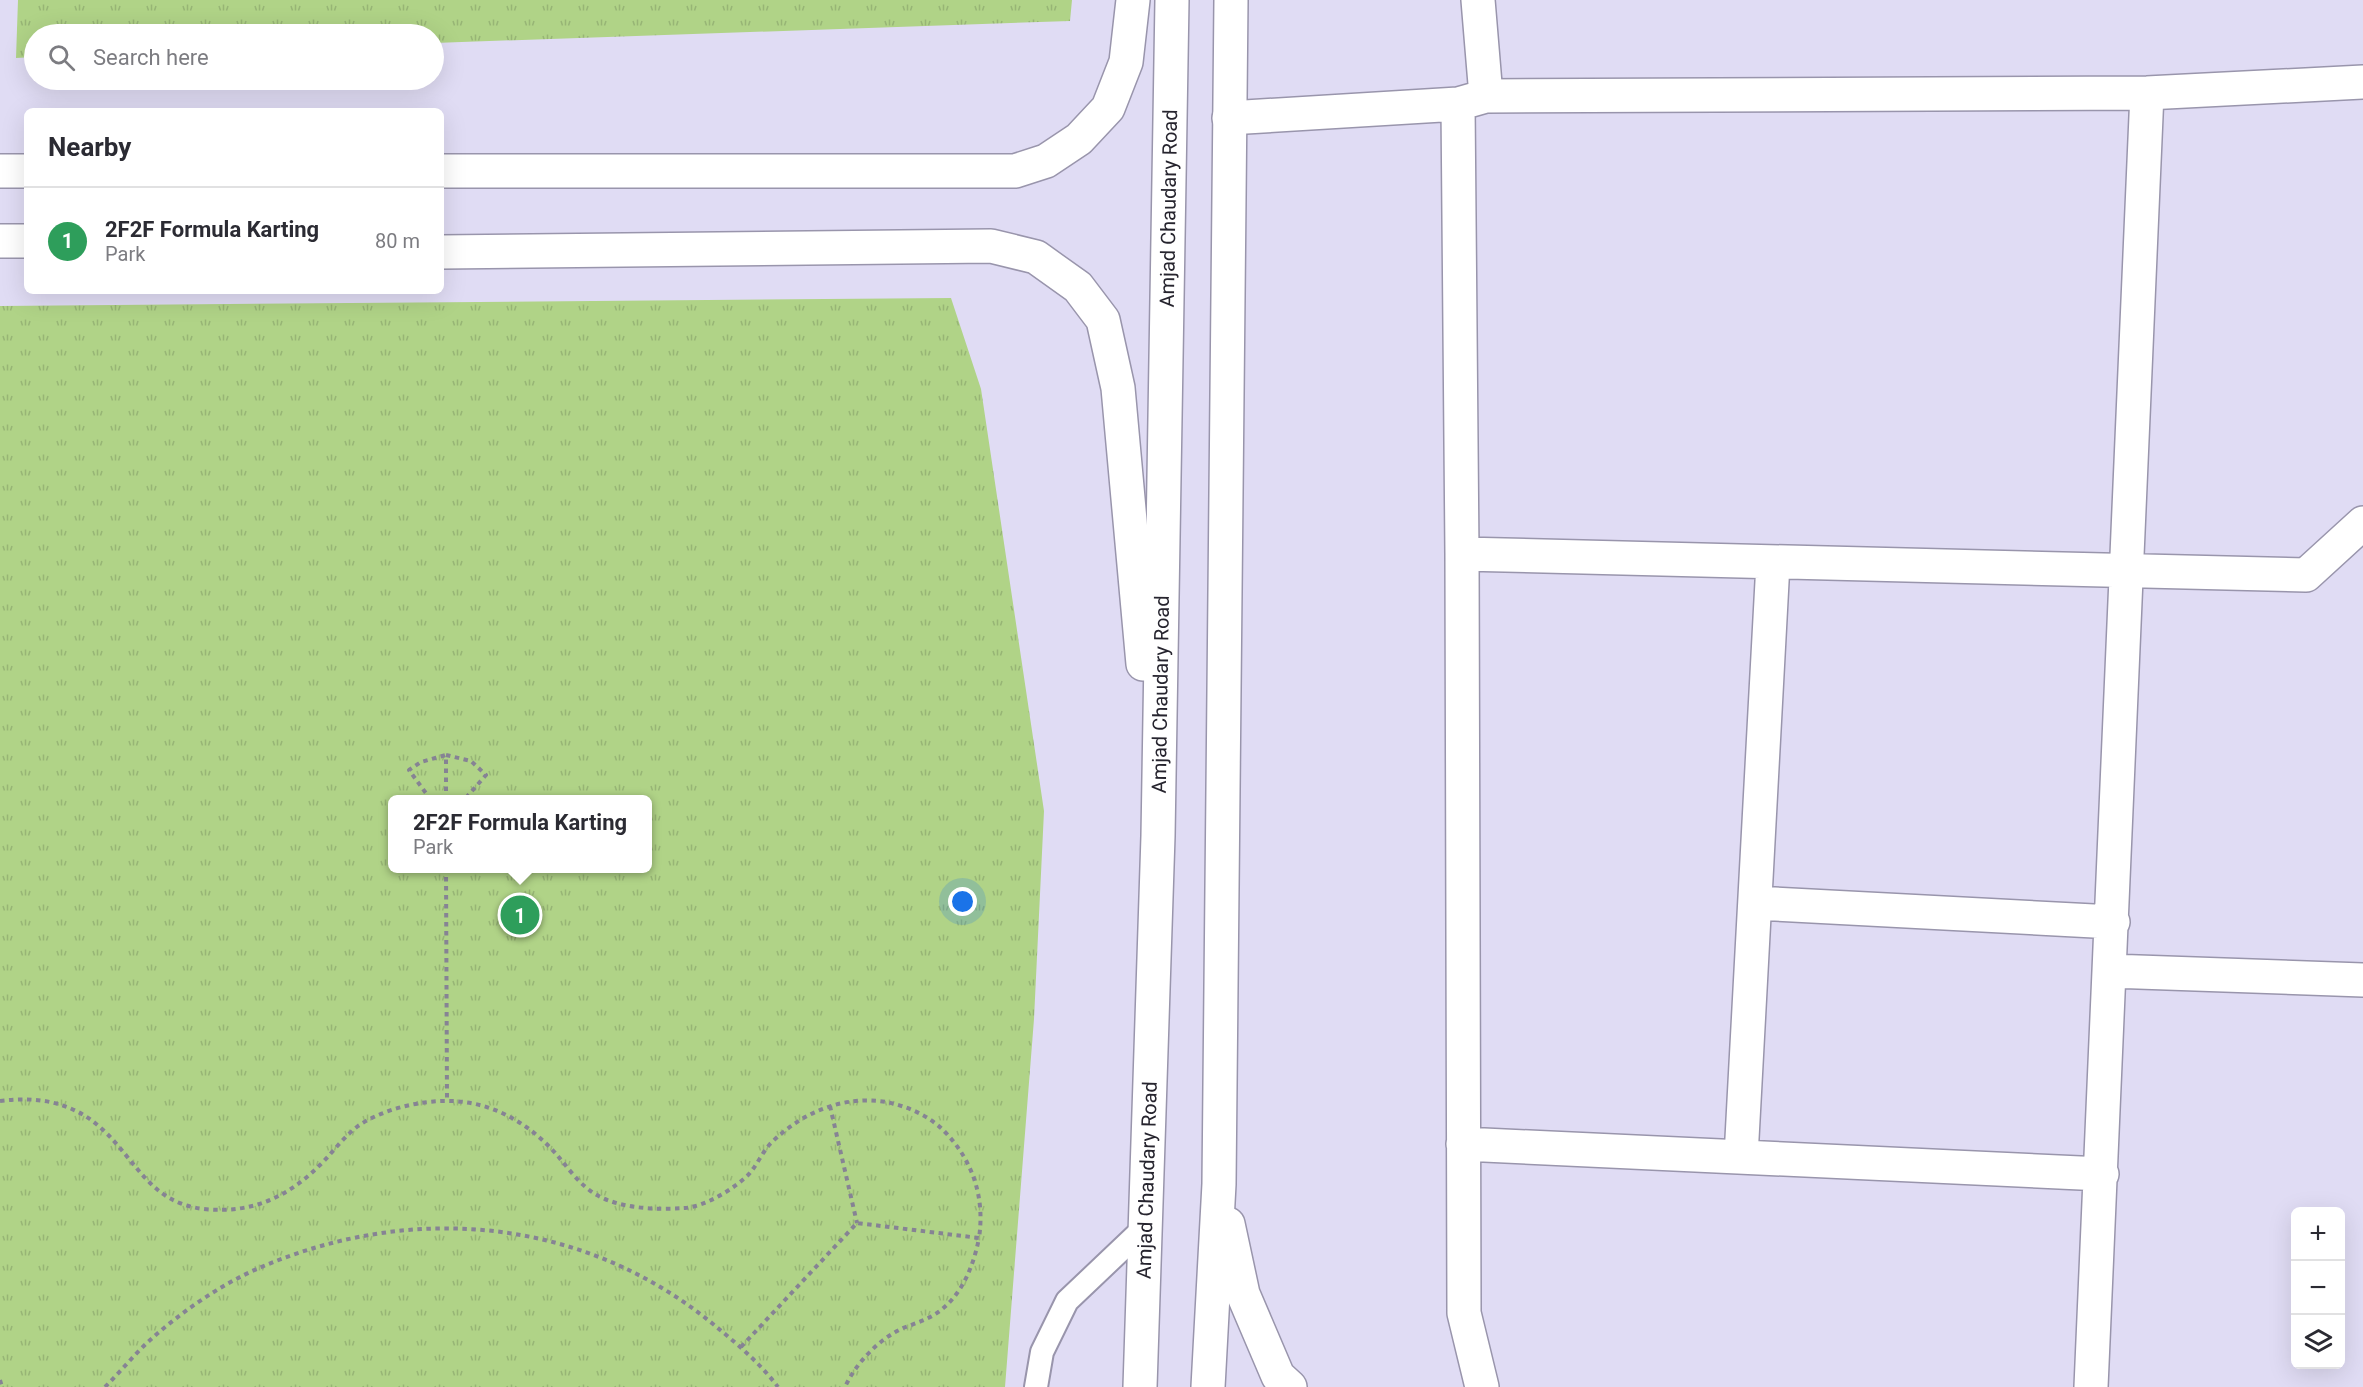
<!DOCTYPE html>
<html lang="en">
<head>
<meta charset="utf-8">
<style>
	:root { --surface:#fff; --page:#f2f2f3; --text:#2b2b33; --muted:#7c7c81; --line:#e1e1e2; --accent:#0f766e }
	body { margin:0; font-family:Roboto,sans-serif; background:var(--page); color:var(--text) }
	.controls { position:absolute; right:18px; bottom:18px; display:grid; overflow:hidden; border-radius:9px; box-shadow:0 6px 24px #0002 }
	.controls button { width:54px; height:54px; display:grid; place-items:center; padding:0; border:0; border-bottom:2px solid var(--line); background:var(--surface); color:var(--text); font:30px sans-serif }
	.you { position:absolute; left:963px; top:902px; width:21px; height:21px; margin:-15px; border:4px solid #fff; border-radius:50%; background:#1a73e8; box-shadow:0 0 0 9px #1a73e833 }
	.badge { display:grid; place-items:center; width:39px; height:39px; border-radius:50%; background:var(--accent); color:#fff; font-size:20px; font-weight:700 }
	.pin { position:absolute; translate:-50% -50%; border:3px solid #fff; box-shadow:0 2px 6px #0006 }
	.popup { position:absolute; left:388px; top:795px; width:264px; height:78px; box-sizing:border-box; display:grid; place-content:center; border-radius:9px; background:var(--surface); filter:drop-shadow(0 2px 4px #0005); font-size:20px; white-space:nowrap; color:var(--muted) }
	.popup b { font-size:22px; color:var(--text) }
	.popup::after { content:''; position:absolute; left:50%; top:100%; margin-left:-12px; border:12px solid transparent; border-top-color:var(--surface) }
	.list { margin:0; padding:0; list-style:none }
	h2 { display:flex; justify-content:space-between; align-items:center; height:78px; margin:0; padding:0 24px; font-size:26px }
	h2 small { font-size:20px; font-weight:400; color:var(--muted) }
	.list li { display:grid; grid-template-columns:39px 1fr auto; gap:18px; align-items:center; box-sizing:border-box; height:108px; padding:0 24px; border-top:2px solid var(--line) }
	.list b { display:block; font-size:22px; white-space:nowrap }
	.list p { margin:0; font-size:20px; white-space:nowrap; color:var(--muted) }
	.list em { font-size:20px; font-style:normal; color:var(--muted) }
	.icon { flex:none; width:33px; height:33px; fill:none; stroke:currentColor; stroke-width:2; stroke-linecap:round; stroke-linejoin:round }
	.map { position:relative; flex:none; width:2363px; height:1387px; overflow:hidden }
	.search { position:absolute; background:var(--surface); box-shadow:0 6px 24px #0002; left:24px; top:24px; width:420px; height:66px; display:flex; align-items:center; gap:15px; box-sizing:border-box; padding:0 21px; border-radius:33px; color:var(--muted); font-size:22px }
	.panel { position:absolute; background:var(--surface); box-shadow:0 6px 24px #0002; left:24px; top:108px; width:420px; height:186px; border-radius:9px }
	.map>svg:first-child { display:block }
	.park { fill:url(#park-tufts); fill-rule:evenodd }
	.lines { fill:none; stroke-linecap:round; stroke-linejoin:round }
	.lane-casing { stroke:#9995ac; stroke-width:26 }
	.street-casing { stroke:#9995ac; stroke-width:36 }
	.secondary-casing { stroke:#9995ac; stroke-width:36 }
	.path { stroke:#868394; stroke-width:4; stroke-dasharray:4.5 4.5; stroke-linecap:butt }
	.lane { stroke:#fff; stroke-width:22 }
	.street { stroke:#fff; stroke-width:33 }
	.secondary { stroke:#fff; stroke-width:33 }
	.labels { text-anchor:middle; stroke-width:4.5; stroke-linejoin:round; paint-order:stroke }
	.street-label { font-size:20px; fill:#26242e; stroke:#fff }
</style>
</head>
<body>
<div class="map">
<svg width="2363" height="1387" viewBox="0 0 2363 1387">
	<defs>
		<pattern id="park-tufts" width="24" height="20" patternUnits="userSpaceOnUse" patternTransform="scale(1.5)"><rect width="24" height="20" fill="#b0d387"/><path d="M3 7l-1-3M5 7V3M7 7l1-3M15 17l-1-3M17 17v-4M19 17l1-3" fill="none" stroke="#97b575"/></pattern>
	</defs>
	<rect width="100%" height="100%" fill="#e0dcf4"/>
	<path class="park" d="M18 0H1072L1070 21 434 43V34H34V57L16 58Z
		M951 298 981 389 1044 811 1034 1019 1005 1387H0V306ZM392 800H648V868H392Z"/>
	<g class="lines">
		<defs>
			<path id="lane" d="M1036 1387 1042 1352 1067 1301 1145 1227"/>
			<path id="street" d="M1478 0 1486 96
				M1458 104 1462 554 1464 1313 1482 1387
				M1229 118 1458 104 1486 96 2147 93 2363 82
				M1462 554 2306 575 2363 523
				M1755 903 2113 922
				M2110 971 2363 980
				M1463 1144 2102 1174
				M1741 1157 1773 563
				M2091 1387 2147 93"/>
			<g id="secondary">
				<path d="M0 171H27"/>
				<path d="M441 171H1015L1046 161 1079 139 1108 108 1126 62 1133 0"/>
				<path d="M0 241H27"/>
				<path d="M441 252 991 246 1036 257 1078 287 1103 320 1118 388 1143 664"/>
				<path d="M1228 1224 1243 1294 1278 1376 1290 1387"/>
				<path id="s1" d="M1140 1387 1158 836 1172 0"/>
				<path d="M1208 1387 1219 1184 1231 0"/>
			</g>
		</defs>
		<use href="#lane" class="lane-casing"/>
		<use href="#street" class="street-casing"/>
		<use href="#secondary" class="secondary-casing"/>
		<path class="path" d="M431 800 409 770 421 762 446 755
			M446 800V755L471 761 486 775 464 800
			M446 868 447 1101
			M0 1101C38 1096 73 1102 102 1129 137 1161 150 1203 204 1209 254 1214 290 1196 324 1161 335 1149 345 1136 358 1126 383 1109 421 1100 451 1101 493 1102 530 1124 557 1155 568 1168 580 1185 595 1194 620 1209 657 1210 685 1208 706 1206 734 1189 749 1174 757 1165 762 1153 770 1144 801 1113 842 1095 886 1102 907 1106 930 1116 945 1132 973 1161 985 1198 979 1238
			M830 1106 857 1223
			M741 1347 857 1223 979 1238C974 1264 963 1293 941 1310 930 1319 916 1323 903 1328 879 1339 856 1363 845 1387
			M0 1380 2 1387
			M105 1387C120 1372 134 1355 149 1341 181 1312 220 1285 259 1268 412 1202 582 1217 713 1324 736 1343 760 1363 778 1387"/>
		<use href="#lane" class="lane"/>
		<use href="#street" class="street"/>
		<use href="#secondary" class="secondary"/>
	</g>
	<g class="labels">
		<g class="street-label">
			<text dy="7" stroke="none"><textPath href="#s1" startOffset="1179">Amjad Chaudary Road</textPath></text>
			<text dy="7" stroke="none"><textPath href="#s1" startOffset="693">Amjad Chaudary Road</textPath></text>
			<text dy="7" stroke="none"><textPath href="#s1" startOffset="207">Amjad Chaudary Road</textPath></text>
		</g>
	</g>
</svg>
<div class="controls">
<button>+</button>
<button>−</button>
<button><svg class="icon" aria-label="layers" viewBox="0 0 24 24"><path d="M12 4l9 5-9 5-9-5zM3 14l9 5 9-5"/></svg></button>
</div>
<div class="you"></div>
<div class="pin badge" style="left:520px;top:915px;background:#2e9e5b">1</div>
<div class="popup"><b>2F2F Formula Karting</b>Park</div>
<div class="search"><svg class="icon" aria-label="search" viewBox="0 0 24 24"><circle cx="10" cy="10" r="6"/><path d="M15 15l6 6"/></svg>Search here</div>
<section class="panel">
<h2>Nearby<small></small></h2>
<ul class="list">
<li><span class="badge" style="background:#2e9e5b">1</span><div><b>2F2F Formula Karting</b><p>Park</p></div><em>80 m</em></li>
</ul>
</section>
</div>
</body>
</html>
